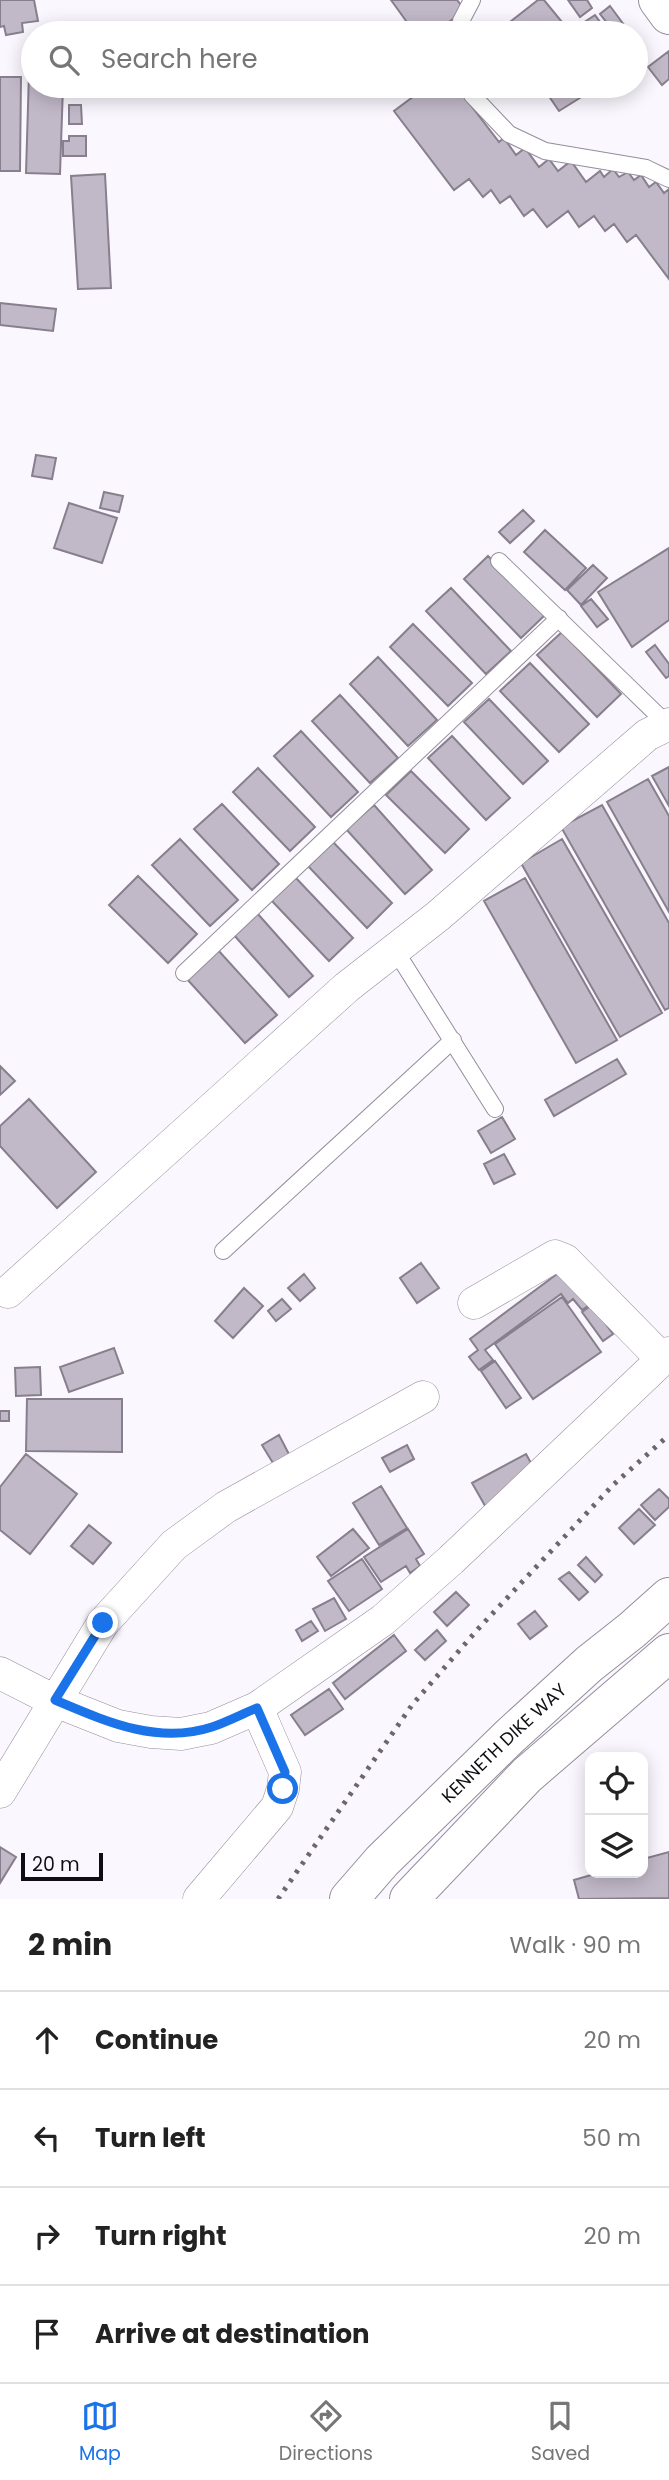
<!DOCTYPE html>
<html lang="en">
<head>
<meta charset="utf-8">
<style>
	:root { --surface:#fff; --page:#f2f2f2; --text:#222; --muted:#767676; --line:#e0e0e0; --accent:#1a73e8 }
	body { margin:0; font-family:Poppins,sans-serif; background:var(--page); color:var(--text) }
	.controls { position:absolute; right:21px; bottom:21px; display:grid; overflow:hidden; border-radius:14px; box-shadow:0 4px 18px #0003 }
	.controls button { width:63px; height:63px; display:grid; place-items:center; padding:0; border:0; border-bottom:2px solid var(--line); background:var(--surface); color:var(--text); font:35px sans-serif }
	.scale { position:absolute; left:21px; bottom:18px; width:82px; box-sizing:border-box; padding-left:7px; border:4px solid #110e13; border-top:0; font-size:19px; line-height:24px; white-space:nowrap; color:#110e13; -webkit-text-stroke:5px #fbf7fe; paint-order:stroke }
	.stop { position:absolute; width:21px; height:21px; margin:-16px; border:5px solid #1a73e8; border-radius:50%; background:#fff }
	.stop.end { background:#1a73e8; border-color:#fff; box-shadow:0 2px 7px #0008 }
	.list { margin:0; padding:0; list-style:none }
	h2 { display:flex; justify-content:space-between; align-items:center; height:91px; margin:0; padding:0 28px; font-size:30px }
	h2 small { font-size:23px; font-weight:400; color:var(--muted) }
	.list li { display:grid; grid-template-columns:46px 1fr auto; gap:21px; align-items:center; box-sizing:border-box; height:98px; padding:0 28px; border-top:2px solid var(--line) }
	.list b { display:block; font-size:26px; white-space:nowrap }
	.list em { font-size:23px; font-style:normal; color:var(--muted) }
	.icon { flex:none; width:38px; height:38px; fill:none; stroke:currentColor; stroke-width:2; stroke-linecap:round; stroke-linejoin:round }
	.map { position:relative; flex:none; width:669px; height:1899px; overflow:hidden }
	.search { position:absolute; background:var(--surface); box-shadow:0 4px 18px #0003; left:21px; right:21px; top:21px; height:77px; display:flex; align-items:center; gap:18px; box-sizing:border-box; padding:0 24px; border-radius:38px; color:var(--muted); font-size:26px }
	.sheet { height:483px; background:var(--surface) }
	nav { display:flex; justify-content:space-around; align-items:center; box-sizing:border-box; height:98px; border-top:2px solid var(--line); background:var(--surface); font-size:19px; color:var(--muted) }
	nav a { display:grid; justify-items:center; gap:4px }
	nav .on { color:var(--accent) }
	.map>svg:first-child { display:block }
	.building { fill:#c2b9c8; stroke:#877f8d; stroke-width:2 }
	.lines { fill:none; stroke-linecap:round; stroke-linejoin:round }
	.lane-casing { stroke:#958d9b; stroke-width:18 }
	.street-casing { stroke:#958d9b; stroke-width:33 }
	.highway-casing { stroke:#958d9b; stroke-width:40 }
	.lane { stroke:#fff; stroke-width:16 }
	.street { stroke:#fff; stroke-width:32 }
	.highway { stroke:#fff; stroke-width:38 }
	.rail { stroke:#6b676d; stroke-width:5; stroke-dasharray:3.5 7; stroke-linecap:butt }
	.route { stroke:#1a73e8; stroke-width:9 }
	.labels { text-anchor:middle; stroke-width:5; stroke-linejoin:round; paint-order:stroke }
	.street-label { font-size:18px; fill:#110e13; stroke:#fbf7fe }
</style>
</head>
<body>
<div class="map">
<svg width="669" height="1899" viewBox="0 0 669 1899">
	<rect width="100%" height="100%" fill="#fbf7fe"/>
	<path class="building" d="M0 0H34L38 21 22 23 23 32 6 35 4 26 0 27Z
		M391 0H457L465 10 434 33H399L409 25Z
		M538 0H544L571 33H496Z
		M568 0H587L592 8 580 17Z
		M610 6 630 33H615L600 14Z
		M595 15 608 33H590L583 23Z
		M669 51V79L662 85 648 67Z
		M29 73H33V86H63L60 174 26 173Z
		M0 77H21L20 171H0Z
		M406 86H456L499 142 504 138 516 155 525 148 539 167 549 159 558 171 571 161 586 182 600 171 604 177 613 169 619 177 628 172 634 180 641 175 649 187 656 182 664 193 669 189V279L636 235 627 242 614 224 605 231 594 216 579 227 568 211 547 227 533 209 524 216 510 196 500 203 491 190 483 197 469 179 454 190 394 111 414 96Z
		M542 86H599L559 111Z
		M69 105H81L82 124H69Z
		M69 136H86V156H63V141H69Z
		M105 174 111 288 78 289 71 176Z
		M0 303 56 309 53 331 0 325Z
		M36 455 56 458 52 479 32 476Z
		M104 492 123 496 119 512 100 508Z
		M69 503 117 518 102 563 54 548Z
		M523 510 534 521 510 543 499 532Z
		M545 530 586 568 565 590 524 552Z
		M669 548V620L632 647 598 592Z
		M488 556 545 615 521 638 464 579Z
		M593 565 607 578 581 605 567 590Z
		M451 588 511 651 486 674 426 611Z
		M591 599 608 619 597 627 581 606Z
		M413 624 472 683 448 706 390 647Z
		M562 632 621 694 597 717 537 655Z
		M655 645 669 664V676L666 678 646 652Z
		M378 657 437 720 408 746 350 684Z
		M530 663 589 724 559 752 500 691Z
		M340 695 398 758 370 783 312 721Z
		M489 699 548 761 523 784 464 722Z
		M301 731 358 792 331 817 274 756Z
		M452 736 510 798 486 820 428 758Z
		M669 767V806L652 776Z
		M258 768 315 827 290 851 233 792Z
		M411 771 469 829 445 853 386 795Z
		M648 779 669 816V912L607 802Z
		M222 804 279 864 252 890 194 829Z
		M374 805 432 870 405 894 346 829Z
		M602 805 669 923V1008L665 1010 561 827Z
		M180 839 238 900 210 926 152 865Z
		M562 839 662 1013 620 1037 521 863Z
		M333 842 392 903 367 928 308 866Z
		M138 876 197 934 168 963 109 905Z
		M295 877 353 938 329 961 271 900Z
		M525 878 617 1040 576 1063 484 901Z
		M257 913 313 976 289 997 233 934Z
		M218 950 277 1015 245 1043 186 978Z
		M617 1059 626 1074 554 1116 545 1100Z
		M0 1066 15 1081 0 1095Z
		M29 1099 96 1172 57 1208 0 1146V1126Z
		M502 1117 515 1139 491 1153 478 1131Z
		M504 1154 515 1174 494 1184 484 1164Z
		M421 1263 439 1288 417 1303 400 1278Z
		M565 1268 592 1303 582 1310 573 1299 568 1303 561 1294 485 1350 493 1360 479 1370 469 1357 478 1350 470 1339Z
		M304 1274 315 1288 300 1301 288 1288Z
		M244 1288 263 1306 233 1338 215 1321Z
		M562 1297 601 1352 533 1399 495 1344Z
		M282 1299 291 1309 276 1321 268 1311Z
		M592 1305 613 1334 603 1341 582 1312Z
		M114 1348 123 1373 69 1392 60 1367Z
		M495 1361 521 1398 506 1408 481 1371Z
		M40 1367 41 1395 16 1396 15 1368Z
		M27 1399H122V1452L26 1451Z
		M0 1411H9V1421H0Z
		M279 1435 292 1460 276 1468 262 1445Z
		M407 1445 414 1459 390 1472 382 1458Z
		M26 1454 77 1494 30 1554 0 1530V1487Z
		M526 1454 537 1474 488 1511 472 1483Z
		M381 1486 407 1528 379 1545 353 1503Z
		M659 1489 669 1499V1507L655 1520 641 1505Z
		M639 1509 655 1525 634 1544 619 1528Z
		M89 1525 111 1543 93 1564 71 1546Z
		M353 1529 369 1548 331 1576 317 1557Z
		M408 1529 424 1554 416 1559 420 1566 410 1573 406 1566 381 1582 364 1557Z
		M586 1557 602 1575 595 1582 578 1565Z
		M362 1559 382 1589 349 1611 328 1581Z
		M569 1572 588 1592 579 1600 559 1579Z
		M456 1592 469 1605 447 1626 434 1612Z
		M334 1598 346 1619 325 1631 313 1609Z
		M535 1611 547 1626 530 1639 518 1624Z
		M311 1621 318 1631 302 1641 296 1630Z
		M437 1630 446 1641 425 1660 415 1650Z
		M394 1635 406 1651 345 1699 333 1683Z
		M329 1689 343 1709 305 1735 291 1715Z
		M0 1847 16 1857 0 1883Z
		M669 1852V1898L579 1899 574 1880 598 1873H643V1859Z"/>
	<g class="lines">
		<defs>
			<path id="lane" d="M460 33 461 21 472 0
				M470 86 472 95 509 134 545 151 646 168 669 179
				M499 561 668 725
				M395 950 495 1109
				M184 973 559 618
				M223 1251 453 1040"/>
			<path id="street" d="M8 1292 347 987 438 916 647 735 669 724
				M474 1303 555 1256 565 1260 662 1359
				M0 1673 55 1701 118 1726 151 1732 181 1734 211 1728 257 1708 383 1620 451 1560 669 1353
				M0 1792 103 1623 174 1545 226 1507 423 1397
				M199 1899 277 1807 283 1789 285 1772 257 1708"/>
			<g id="highway">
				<path d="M658 0 669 15"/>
				<path id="s1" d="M349 1899 382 1861 509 1737 589 1664 632 1630 669 1597"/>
				<path d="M409 1899 527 1775 669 1653"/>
			</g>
		</defs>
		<use href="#lane" class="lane-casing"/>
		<use href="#street" class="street-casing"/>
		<use href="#highway" class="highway-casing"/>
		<use href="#lane" class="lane"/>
		<use href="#street" class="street"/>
		<use href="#highway" class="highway"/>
		<path class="rail" d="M278 1899 412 1705 478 1629 613 1485 669 1435"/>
	</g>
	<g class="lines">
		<path class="route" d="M103 1623 55 1700C105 1721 157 1745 212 1727 227 1722 242 1714 257 1708L285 1772 283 1789"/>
	</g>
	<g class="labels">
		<g class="street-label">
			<text dy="6" stroke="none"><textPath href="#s1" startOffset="220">KENNETH DIKE WAY</textPath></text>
		</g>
	</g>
</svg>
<div class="controls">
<button><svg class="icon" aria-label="locate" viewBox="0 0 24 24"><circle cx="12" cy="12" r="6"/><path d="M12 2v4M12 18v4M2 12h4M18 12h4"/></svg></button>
<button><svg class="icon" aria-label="layers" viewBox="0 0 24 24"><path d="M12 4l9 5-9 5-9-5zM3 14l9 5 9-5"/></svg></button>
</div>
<div class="scale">20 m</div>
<div class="stop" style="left:283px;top:1789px"></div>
<div class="stop end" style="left:103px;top:1623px"></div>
<div class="search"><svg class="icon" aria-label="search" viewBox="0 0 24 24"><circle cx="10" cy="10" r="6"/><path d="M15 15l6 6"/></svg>Search here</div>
</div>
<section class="sheet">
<h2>2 min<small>Walk · 90 m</small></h2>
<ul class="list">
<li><svg class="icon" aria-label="ahead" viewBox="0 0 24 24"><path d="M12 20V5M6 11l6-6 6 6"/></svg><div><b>Continue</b></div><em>20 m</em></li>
<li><svg class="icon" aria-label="left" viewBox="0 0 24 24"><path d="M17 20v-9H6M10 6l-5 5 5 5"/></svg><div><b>Turn left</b></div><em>50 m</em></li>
<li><svg class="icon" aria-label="right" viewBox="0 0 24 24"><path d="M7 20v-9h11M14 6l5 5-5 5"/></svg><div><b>Turn right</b></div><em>20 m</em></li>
<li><svg class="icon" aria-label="arrive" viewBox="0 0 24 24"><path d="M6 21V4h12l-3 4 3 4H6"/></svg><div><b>Arrive at destination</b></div></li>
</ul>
</section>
<nav>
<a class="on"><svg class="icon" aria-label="map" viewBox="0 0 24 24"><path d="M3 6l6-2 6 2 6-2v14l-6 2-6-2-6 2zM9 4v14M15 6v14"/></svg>Map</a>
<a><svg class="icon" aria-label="directions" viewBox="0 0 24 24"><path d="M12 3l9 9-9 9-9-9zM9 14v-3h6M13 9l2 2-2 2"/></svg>Directions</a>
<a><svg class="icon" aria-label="saved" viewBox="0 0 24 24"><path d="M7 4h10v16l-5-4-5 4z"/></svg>Saved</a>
</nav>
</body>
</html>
